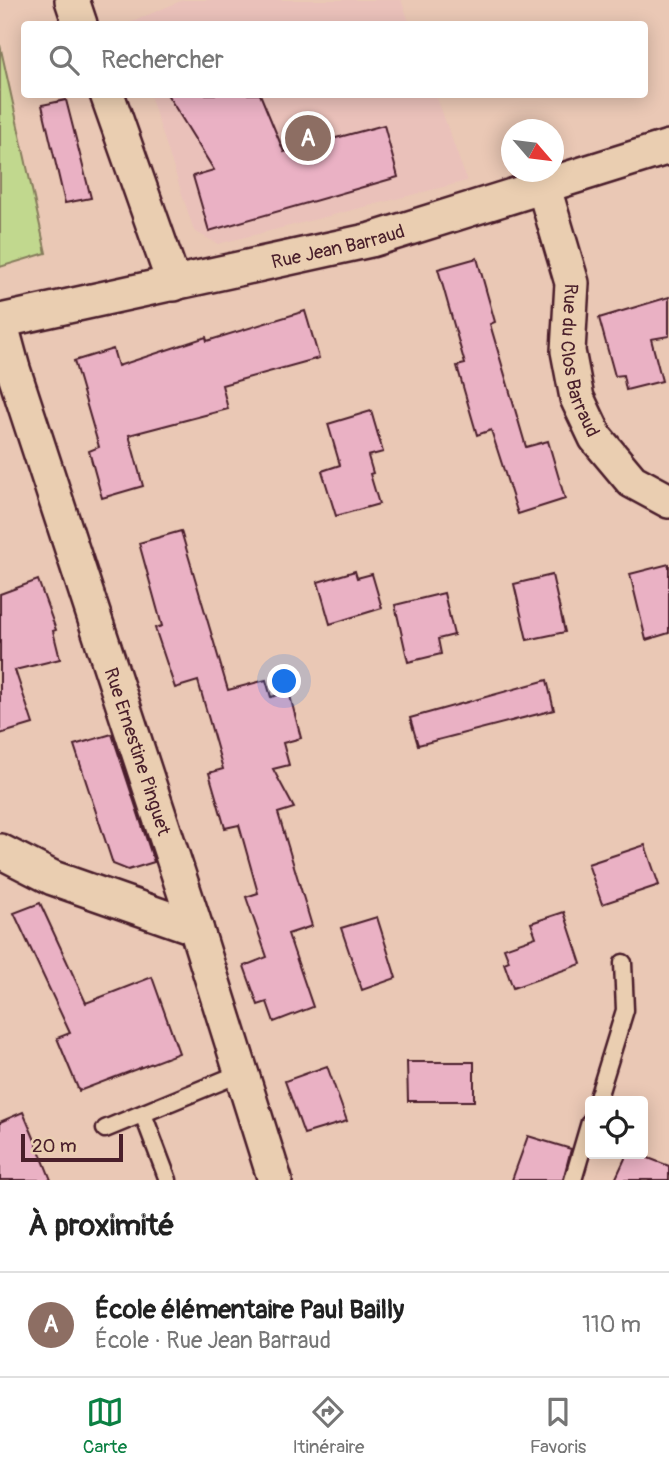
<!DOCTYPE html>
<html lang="fr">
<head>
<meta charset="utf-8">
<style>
	:root { --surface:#fff; --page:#f6f6f6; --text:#222; --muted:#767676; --line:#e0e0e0; --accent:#0b8043 }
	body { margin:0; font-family:Pangolin,sans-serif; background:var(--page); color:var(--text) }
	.controls { position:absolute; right:21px; bottom:21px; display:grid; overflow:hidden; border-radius:7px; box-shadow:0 4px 18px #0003 }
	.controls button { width:63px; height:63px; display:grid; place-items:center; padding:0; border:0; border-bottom:2px solid var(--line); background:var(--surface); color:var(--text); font:35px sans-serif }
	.compass { position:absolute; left:501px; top:119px; width:63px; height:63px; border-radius:50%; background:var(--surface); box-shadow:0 4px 18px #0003; rotate:118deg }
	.scale { position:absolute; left:21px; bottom:18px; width:102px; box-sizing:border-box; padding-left:7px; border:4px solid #4a1f2b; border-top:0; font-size:19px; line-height:24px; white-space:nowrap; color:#4a1f2b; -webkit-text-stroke:5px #eaceb1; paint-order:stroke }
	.you { position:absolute; left:285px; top:682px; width:24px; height:24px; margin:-18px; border:5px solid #fff; border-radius:50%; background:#1a73e8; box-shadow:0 0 0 10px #1a73e833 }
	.badge { display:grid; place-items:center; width:46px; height:46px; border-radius:50%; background:var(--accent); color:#fff; font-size:23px; font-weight:700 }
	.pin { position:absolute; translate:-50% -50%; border:4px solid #fff; box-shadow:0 2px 7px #0006 }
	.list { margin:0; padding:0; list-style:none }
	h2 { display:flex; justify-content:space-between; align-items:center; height:91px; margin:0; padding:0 28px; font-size:30px }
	h2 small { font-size:23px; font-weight:400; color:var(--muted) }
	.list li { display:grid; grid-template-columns:46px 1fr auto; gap:21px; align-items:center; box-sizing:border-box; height:105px; padding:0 28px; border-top:2px solid var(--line) }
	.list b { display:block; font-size:26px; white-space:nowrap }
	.list p { margin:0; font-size:23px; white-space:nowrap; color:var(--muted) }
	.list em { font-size:23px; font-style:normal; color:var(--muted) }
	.icon { flex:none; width:38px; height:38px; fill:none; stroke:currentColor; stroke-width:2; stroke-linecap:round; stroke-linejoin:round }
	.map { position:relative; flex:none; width:669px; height:1180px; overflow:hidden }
	.search { position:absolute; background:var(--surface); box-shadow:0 4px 18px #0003; left:21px; right:21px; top:21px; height:77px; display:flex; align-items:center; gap:18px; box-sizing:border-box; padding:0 24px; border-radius:7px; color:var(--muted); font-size:26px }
	.sheet { height:196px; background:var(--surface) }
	nav { display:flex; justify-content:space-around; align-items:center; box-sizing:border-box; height:98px; border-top:2px solid var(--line); background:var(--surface); font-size:19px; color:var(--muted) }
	nav a { display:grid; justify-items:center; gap:4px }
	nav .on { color:var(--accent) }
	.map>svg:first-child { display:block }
	.built { fill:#eac1ba }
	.green { fill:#c1d88e; stroke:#867c5c; stroke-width:2 }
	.building { fill:#eab1c4; stroke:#4a1f2b; stroke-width:2 }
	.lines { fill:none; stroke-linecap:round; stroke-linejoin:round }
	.service-casing { stroke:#4a1f2b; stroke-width:21 }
	.minor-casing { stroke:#4a1f2b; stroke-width:38 }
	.service { stroke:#eaceb1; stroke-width:16 }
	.minor { stroke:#eaceb1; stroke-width:33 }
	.labels { text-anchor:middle; stroke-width:5; stroke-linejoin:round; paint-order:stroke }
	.street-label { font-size:19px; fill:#4a1f2b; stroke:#eaceb1 }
</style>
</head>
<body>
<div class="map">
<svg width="669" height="1180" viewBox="0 0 669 1180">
	<rect width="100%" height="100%" fill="#eac8b5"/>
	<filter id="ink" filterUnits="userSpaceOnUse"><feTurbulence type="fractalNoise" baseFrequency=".0143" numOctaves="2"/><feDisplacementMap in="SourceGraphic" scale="14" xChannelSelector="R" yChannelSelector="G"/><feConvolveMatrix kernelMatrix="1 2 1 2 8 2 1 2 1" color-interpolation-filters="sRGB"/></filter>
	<g filter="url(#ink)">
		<path class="built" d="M183 0H401L410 24H127Z
			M150 95H436L467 181 218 244 194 231Z"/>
		<path class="green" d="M0 45 46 253 0 267Z"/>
		<path class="building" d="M167 94H260L284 152 384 125 398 177 209 231 193 176 214 170Z
			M66 100 91 198 65 203 42 105Z
			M477 258 495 322 490 324 526 447 548 441 565 499 518 514 491 430 477 435 457 366 465 364 438 269Z
			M669 297V336L651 339 662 381 626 390 623 375 615 376 599 318Z
			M305 311 319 358 222 385 228 409 129 435 143 486 102 498 89 451 99 447 74 361 113 349 118 366 206 337 207 341Z
			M371 411 383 452 368 456 373 473 370 474 379 504 336 516 322 471 340 465 328 424Z
			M181 531 228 690 266 680 271 697 289 692 301 738 283 743 289 765 273 769 294 808 278 813 312 926 288 934 313 1007 274 1022 267 1002 258 1005 244 966 267 957 246 897 258 893 239 825 225 828 209 773 223 769 198 681 175 688 155 628 162 626 139 543Z
			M669 564V633L646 640 630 574Z
			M355 571 357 578 372 574 382 608 330 624 318 582Z
			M552 575 565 632 527 640 514 584Z
			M38 580 56 630 53 631 60 659 15 670 33 724 0 734V594Z
			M444 593 454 635 438 639 441 654 408 662 395 605Z
			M547 680 554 710 418 745 410 718Z
			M112 734 154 862 128 870 113 864 74 745Z
			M645 845 659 885 602 904 588 864Z
			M40 903 86 1003 152 977 179 1053 79 1091 57 1038 70 1033 14 913Z
			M564 912 581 964 513 988 504 963 509 961 504 948 536 937 531 923Z
			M377 917 396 978 362 990 341 928Z
			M407 1062H474V1101H408Z
			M327 1066 347 1121 304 1134 285 1081Z
			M23 1112 37 1145 51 1180H0V1122Z
			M528 1136 571 1149 563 1180H512Z
			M627 1154H638L669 1166V1180H615Z"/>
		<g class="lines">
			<defs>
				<path id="service" d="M597 1101 625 1010 623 963
					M143 1114 168 1180
					M105 1129 241 1073
					M573 1180 590 1122"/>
				<g id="minor">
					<path d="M72 0 80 24"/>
					<path d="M107 94 174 284"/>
					<path id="s1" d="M544 188 572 283 568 351 577 398 596 438 632 481 669 501"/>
					<path id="s2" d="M0 321 13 369 196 928 275 1180"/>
					<path id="s3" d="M0 321 371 240 669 147"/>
					<path d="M0 851 53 878 196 928"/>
				</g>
			</defs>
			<use href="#service" class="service-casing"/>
			<use href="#minor" class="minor-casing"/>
			<use href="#service" class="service"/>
			<use href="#minor" class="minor"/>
		</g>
	</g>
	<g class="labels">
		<g class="street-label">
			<text dy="7" stroke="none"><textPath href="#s3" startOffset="346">Rue Jean Barraud</textPath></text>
			<text dy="7" stroke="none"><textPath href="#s1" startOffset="178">Rue du Clos Barraud</textPath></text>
			<text dy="7" stroke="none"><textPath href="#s2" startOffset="452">Rue Ernestine Pinguet</textPath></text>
		</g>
	</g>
</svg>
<div class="controls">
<button><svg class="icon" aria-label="locate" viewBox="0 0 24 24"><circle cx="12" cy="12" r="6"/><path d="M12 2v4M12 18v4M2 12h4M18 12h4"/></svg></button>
</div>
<svg class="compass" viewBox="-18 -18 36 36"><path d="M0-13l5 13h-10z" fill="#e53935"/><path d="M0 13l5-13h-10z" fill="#767676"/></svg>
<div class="scale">20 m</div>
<div class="you"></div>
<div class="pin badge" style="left:308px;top:138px;background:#8d6e63">A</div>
<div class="search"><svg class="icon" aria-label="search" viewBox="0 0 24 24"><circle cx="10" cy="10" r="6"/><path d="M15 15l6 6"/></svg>Rechercher</div>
</div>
<section class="sheet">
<h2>À proximité<small></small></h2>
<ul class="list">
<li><span class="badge" style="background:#8d6e63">A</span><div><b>École élémentaire Paul Bailly</b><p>École · Rue Jean Barraud</p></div><em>110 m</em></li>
</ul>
</section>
<nav>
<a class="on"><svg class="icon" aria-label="map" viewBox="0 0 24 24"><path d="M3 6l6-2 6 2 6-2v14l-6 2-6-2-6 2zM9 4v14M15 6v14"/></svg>Carte</a>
<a><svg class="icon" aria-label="directions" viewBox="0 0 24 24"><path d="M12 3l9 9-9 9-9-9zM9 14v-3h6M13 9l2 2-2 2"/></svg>Itinéraire</a>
<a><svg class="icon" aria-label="saved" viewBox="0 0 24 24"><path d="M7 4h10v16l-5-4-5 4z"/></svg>Favoris</a>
</nav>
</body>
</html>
